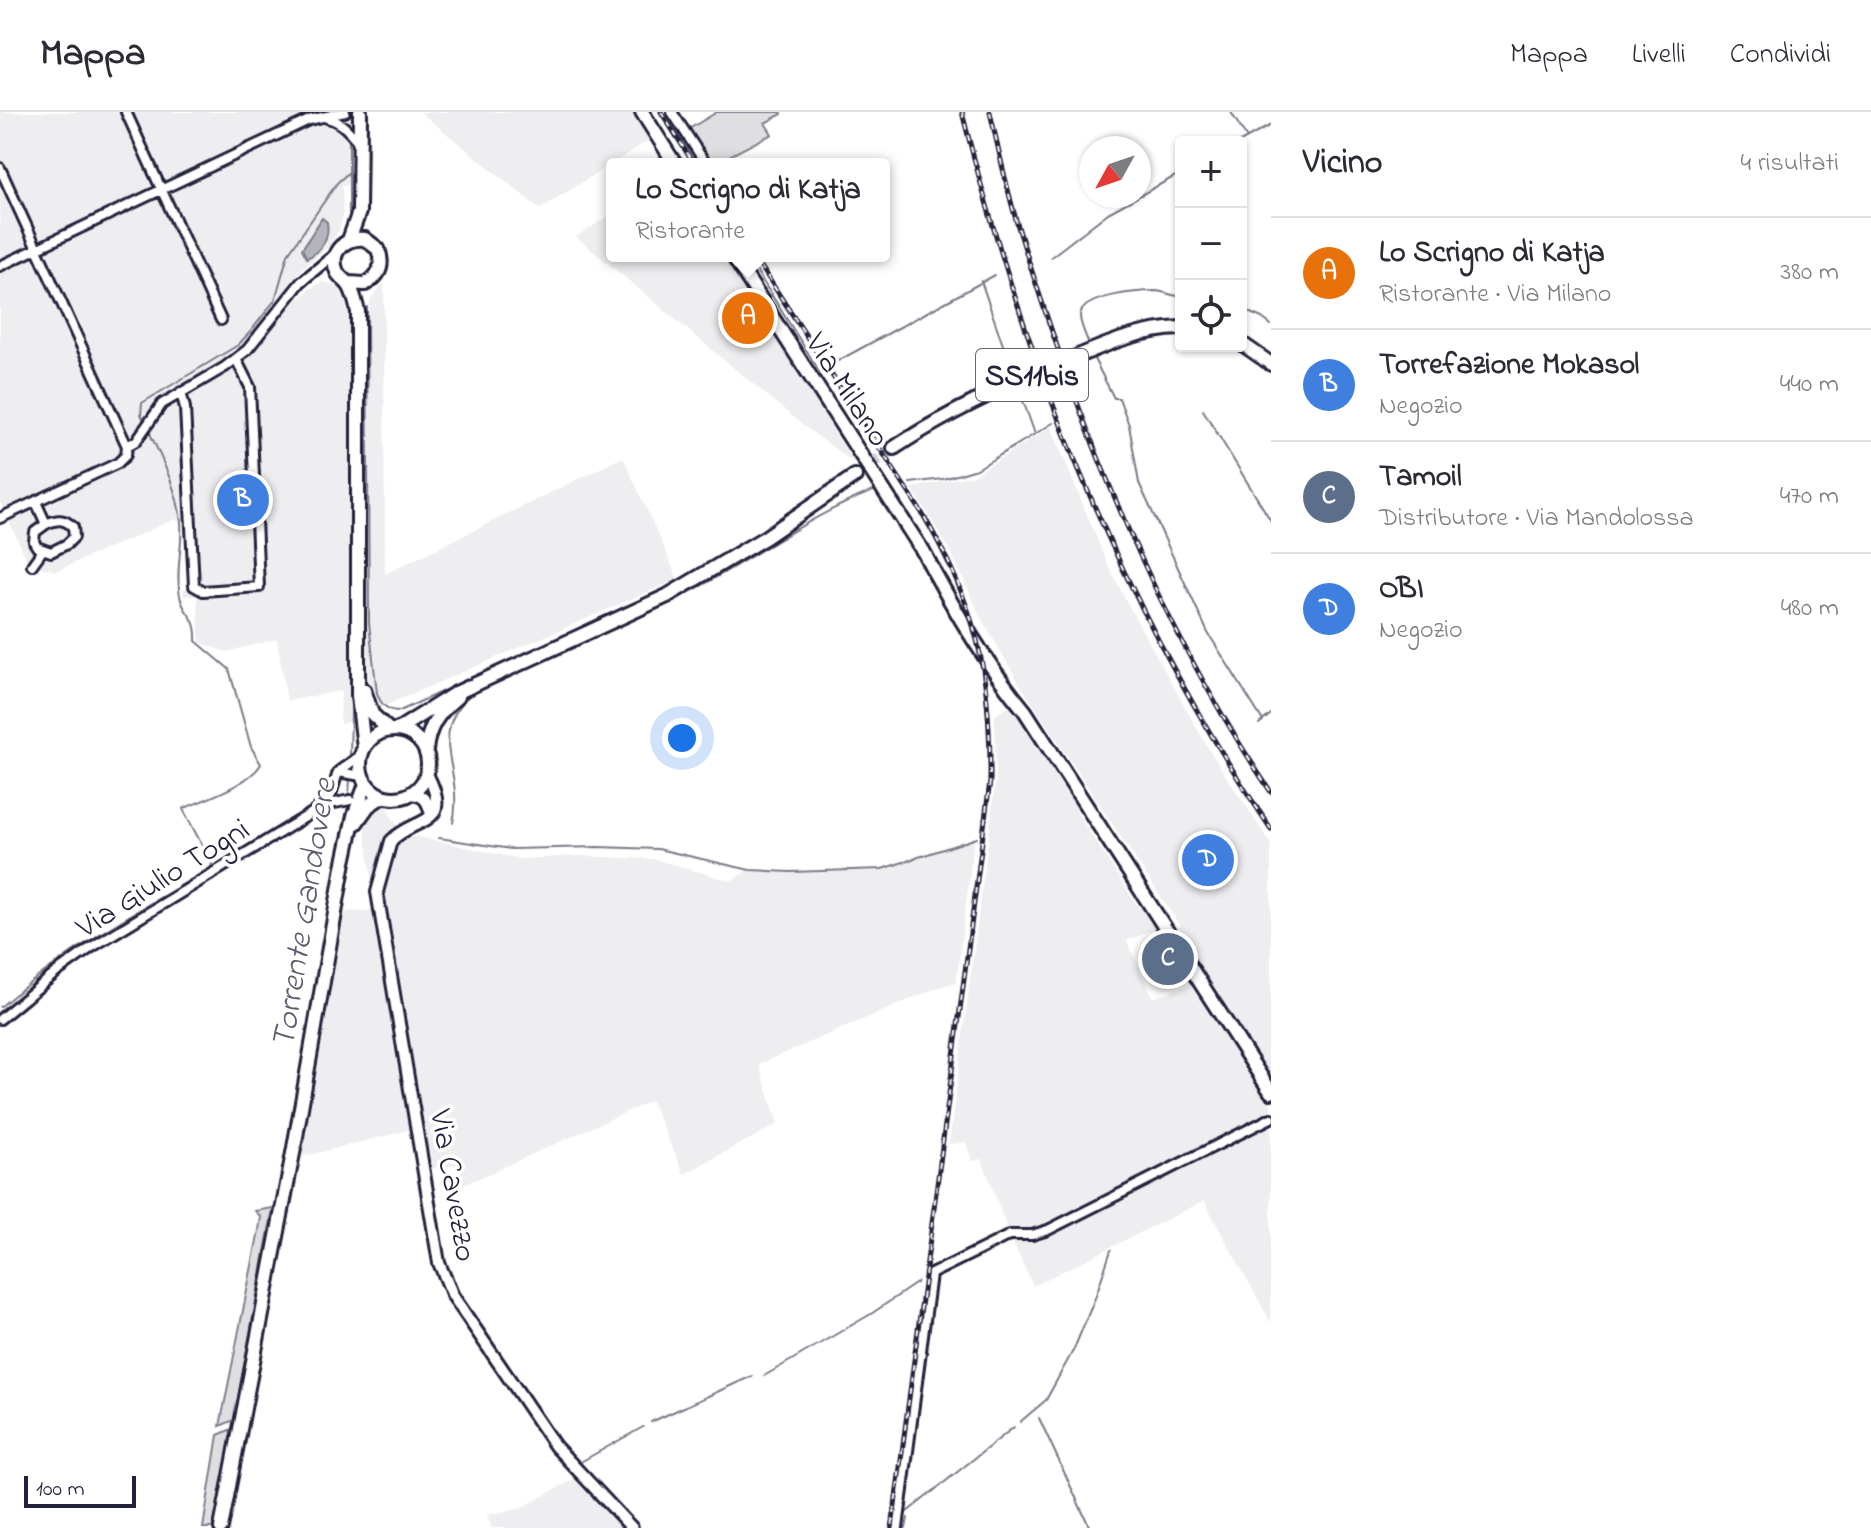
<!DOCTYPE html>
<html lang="it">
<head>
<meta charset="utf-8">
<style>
	:root { --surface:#fff; --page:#f7f7f7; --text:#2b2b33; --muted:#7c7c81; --line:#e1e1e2; --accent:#1f6fb2 }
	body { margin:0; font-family:"Indie Flower",sans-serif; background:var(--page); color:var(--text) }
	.controls { position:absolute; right:24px; top:24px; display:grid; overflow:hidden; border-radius:8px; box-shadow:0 2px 6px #0004 }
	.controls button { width:72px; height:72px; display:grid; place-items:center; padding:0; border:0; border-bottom:2px solid var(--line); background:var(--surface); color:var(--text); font:40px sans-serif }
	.compass { position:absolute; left:1079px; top:24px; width:72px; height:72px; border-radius:50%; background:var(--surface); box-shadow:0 2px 6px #0004; rotate:230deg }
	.scale { position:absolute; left:24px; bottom:20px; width:112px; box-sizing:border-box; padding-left:8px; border:4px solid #22223b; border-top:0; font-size:22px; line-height:28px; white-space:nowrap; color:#22223b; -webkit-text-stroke:6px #fff; paint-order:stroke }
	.you { position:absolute; left:682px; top:626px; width:28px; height:28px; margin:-20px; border:6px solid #fff; border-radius:50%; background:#1a73e8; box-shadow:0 0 0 12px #1a73e833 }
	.badge { display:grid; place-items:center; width:52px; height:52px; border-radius:50%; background:var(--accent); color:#fff; font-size:26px; font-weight:700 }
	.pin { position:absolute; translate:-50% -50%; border:4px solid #fff; box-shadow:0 2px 8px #0006 }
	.popup { position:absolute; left:606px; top:46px; width:284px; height:104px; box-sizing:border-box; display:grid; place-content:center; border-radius:8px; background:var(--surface); filter:drop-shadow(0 2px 6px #0005); font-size:26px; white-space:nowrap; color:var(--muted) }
	.popup b { font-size:30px; color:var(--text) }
	.popup::after { content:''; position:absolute; left:50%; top:100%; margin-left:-16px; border:16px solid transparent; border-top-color:var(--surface) }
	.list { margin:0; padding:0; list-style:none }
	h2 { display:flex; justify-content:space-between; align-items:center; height:104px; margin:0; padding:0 32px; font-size:34px }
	h2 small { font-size:26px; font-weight:400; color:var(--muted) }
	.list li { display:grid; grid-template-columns:52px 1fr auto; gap:24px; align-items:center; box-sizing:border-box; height:112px; padding:0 32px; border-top:2px solid var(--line) }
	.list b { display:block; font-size:30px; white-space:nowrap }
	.list p { margin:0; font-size:26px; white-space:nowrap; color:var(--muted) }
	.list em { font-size:26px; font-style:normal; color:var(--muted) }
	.icon { flex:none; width:44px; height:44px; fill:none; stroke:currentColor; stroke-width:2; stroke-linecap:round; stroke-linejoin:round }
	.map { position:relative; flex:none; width:1271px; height:1416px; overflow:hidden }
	header { display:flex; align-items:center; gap:48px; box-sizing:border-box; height:112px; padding:0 40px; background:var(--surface); border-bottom:2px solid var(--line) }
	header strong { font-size:38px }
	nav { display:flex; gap:44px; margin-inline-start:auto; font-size:28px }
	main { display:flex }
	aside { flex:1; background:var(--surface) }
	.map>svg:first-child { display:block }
	.built { fill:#eeeef1 }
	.green { fill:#dfdfe2; stroke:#80808e; stroke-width:2 }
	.water { fill:#b4b4bc; stroke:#7a7a88; stroke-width:2 }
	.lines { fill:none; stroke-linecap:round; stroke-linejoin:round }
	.stream { stroke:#7a7a88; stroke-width:2 }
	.primary-tunnel { stroke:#d3d3d8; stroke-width:12; stroke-dasharray:12 6; stroke-linecap:butt }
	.minor-casing { stroke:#22223b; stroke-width:14 }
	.tertiary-casing { stroke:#22223b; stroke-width:16 }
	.secondary-casing { stroke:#22223b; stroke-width:18 }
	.primary-casing { stroke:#22223b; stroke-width:18 }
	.minor { stroke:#fff; stroke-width:8 }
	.tertiary { stroke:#fff; stroke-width:10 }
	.secondary { stroke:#fff; stroke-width:12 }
	.primary { stroke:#fff; stroke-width:12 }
	.rail-casing { stroke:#22223b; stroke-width:5 }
	.rail { stroke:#fff; stroke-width:2; stroke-dasharray:6; stroke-linecap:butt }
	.labels { text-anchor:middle; stroke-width:7; stroke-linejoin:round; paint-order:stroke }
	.shield { fill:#fff; stroke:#646476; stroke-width:2 }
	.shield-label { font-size:30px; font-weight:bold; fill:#22223b }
	.street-label { font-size:32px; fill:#22223b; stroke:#fff }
	.water-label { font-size:34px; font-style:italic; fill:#5c5c6f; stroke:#fff }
</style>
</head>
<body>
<header>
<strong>Mappa</strong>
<nav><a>Mappa</a><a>Livelli</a><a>Condividi</a></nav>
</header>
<main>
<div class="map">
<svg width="1271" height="1416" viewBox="0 0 1271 1416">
	<rect width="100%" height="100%" fill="#fff"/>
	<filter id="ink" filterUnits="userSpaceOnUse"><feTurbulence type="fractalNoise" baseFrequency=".0125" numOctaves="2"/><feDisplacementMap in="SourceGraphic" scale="16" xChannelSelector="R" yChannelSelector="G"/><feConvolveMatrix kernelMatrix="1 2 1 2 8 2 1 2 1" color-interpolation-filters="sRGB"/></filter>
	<g filter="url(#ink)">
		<path class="built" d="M0 0H359L357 72 342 74 343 103 340 116 331 132 303 156 288 174 301 186 308 178 322 170 337 173 345 180 346 199 368 201 371 186 384 171 385 462 623 345 678 467 340 613 341 579 287 589 277 527 226 540 200 530 197 484H184V477L191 476 187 410 173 408 56 459 29 452 0 390Z
			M420 0H632L649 28 540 97Z
			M612 102V144H724L854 351 800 311 576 125Z
			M1051 315 1106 449 1132 500 1208 636 1271 732V972L1173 820 1180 814 1021 574 981 506 950 438 912 376 974 363Z
			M1011 594 1078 694 1076 699 1139 796 1142 795 1156 816 1127 829 1153 886 1194 871 1271 989V1003L1050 1113 1033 1119H1008L982 1047 972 1049 966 1030 949 1032 996 667 995 603Z
			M377 692 387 695 393 707 405 722 520 747 578 744 654 747 731 769 748 758 791 761 882 758 974 728 956 871 942 874 759 952 778 1012 684 1062 651 989 463 1073 458 1053 428 1057 421 1015 297 1046 338 800 366 799 376 796 363 704Z
			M1271 1009V1211L1204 1089 1033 1174 1011 1127 1037 1125Z
			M574 1367 624 1416H492L487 1403 519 1397Z"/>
		<path class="green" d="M717 0H781L782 2 765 11 772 22 714 52 689 17Z
			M273 1096 234 1308 220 1314 259 1118 261 1105 255 1099Z
			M232 1317 214 1416H203L218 1323Z"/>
		<path class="water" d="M322 106 327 110C330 125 322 139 307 146L302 137Z"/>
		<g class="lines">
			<path class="stream" d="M1231 0 1246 25
				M1240 30 1271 13
				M367 90 368 0
				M349 102V29
				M1051 145 1108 101 1181 61
				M757 160 820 260
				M981 169 1014 265
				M367 195 369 511 377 581C381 593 387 599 400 599L475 564
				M1241 197 1262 206 1271 213
				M350 198 352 442
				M1090 235C1087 226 1080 213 1080 204 1081 183 1141 179 1156 179 1165 180 1172 184 1181 184
				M1093 245 1114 286H1119L1129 313 1139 371 1208 521 1263 609
				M836 250 995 163
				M1018 275 1035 322
				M1203 298 1271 409
				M145 311 141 302 142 291 238 233 251 219 275 188 288 142 337 71 349 60
				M910 371 943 367 977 357 1053 311
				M505 565C571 536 637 508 701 474 759 442 811 403 873 379
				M1259 612 1271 602
				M350 646 352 552
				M349 686 350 664
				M453 711C465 654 423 624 474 579
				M439 726 511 737 598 735 658 737 750 758 791 760 882 757 977 726
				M341 737 348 692
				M0 895C64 840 137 798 210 757L212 752 183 697C205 687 250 672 261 652L251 635 229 557 196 529C197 501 184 505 180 484 175 459 183 435 181 410 178 378 161 346 148 317
				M936 1165 952 1156
				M764 1264 871 1202 918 1170
				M1039 1306 1090 1416
				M651 1310 752 1264
				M1020 1310 1046 1288 1074 1237 1095 1186 1111 1138
				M557 1343 564 1351
				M577 1352 643 1315
				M569 1357 571 1360
				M577 1366 583 1371
				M907 1400 1014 1315
				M228 1416 229 1409
				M906 1416 908 1406"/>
			<path class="primary-tunnel" d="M855 364 894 336"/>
			<defs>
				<path id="minor" d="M126 0 221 208
					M672 0 706 52
					M327 6C341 9 350 20 359 31
					M0 56 127 334 126 343 118 351 0 406
					M0 154 309 8 345 0
					M181 280 185 296 194 474 203 479 259 475 250 275 236 247
					M127 334 136 329 162 292 225 255 247 238 301 170 336 141
					M36 390 46 412 35 420 34 430 37 435 51 440 67 432 74 425 73 415C64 406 57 407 46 412
					M32 453 42 439
					M338 660 362 664
					M325 693 350 688
					M0 907 57 860 92 835 315 699 331 683 338 660 361 643
					M898 1416 931 1162 1010 1123H1032L1048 1118 1271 1006"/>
				<path id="tertiary" d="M427 662C455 715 415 704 391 729L377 780 439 1151 453 1184 555 1334 632 1416
					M410 682C425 683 428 689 431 703"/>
				<path id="secondary" d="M642 0 675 52
					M349 128 359 100 360 0
					M733 144 926 444
					M349 171 365 172C380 164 384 153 378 137L365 127C346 125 328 139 337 160 340 166 347 169 350 175 354 182 356 192 358 200V584L364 636
					M922 437C951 493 985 551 1025 599L1271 980
					M364 578 372 602 389 618
					M360 652a34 34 0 1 1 68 0a34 34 0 1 1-68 0Z
					M356 711 368 694 383 684
					M221 1416 294 1036 343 755 354 704 366 672"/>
				<path id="primary" d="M1241 231 1271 252
					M894 336C948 300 1004 274 1064 250 1102 234 1139 217 1181 216
					M397 618 454 582 667 484 766 425 855 364
					M426 639C428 615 438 601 457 585"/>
			</defs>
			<use href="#minor" class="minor-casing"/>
			<use href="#tertiary" class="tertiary-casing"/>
			<use href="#secondary" class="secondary-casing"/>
			<use href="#primary" class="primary-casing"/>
			<use href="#minor" class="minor"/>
			<use href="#tertiary" class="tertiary"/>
			<use href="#secondary" class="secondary"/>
			<use href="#primary" class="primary"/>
			<defs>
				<path id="rail" d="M661 0 694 52
					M962 0C1025 253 1124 500 1271 717
					M990 0C999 39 1007 79 1019 118 1079 313 1156 510 1271 680
					M754 144 922 401C978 496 991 560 990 669L892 1416"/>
			</defs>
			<use href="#rail" class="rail-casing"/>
			<use href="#rail" class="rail"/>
		</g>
	</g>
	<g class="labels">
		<rect class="shield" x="976" y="237" width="112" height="52" rx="6"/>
		<g class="shield-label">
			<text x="1032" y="273">SS11bis</text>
		</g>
		<g class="street-label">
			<text transform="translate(849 277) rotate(57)" y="11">Via Milano</text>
			<text transform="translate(162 765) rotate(-32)" y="11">Via Giulio Togni</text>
			<text transform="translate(455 1073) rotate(80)" y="11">Via Cavezzo</text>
		</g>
		<g class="water-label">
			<text transform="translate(302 801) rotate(-81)" y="12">Torrente Gandovere</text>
		</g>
	</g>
</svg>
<div class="controls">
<button>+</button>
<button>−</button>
<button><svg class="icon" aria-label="locate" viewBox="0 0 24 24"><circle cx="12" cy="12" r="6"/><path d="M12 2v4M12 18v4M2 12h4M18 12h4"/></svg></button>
</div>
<svg class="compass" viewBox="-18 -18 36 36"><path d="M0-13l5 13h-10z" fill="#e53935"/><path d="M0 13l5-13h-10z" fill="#7c7c81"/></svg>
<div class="scale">100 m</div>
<div class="you"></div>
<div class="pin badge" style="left:748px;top:206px;background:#e8710a">A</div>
<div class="popup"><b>Lo Scrigno di Katja</b>Ristorante</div>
<div class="pin badge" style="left:243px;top:388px;background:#3f7fe0">B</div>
<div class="pin badge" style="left:1168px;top:847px;background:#5c6f8a">C</div>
<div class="pin badge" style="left:1208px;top:748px;background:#3f7fe0">D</div>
</div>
<aside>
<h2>Vicino<small>4 risultati</small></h2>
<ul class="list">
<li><span class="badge" style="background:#e8710a">A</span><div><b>Lo Scrigno di Katja</b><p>Ristorante · Via Milano</p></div><em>380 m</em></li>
<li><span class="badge" style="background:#3f7fe0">B</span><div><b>Torrefazione Mokasol</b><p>Negozio</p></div><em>440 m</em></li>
<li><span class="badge" style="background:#5c6f8a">C</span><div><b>Tamoil</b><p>Distributore · Via Mandolossa</p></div><em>470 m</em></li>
<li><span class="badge" style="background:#3f7fe0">D</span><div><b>OBI</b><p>Negozio</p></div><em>480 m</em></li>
</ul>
</aside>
</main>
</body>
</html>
